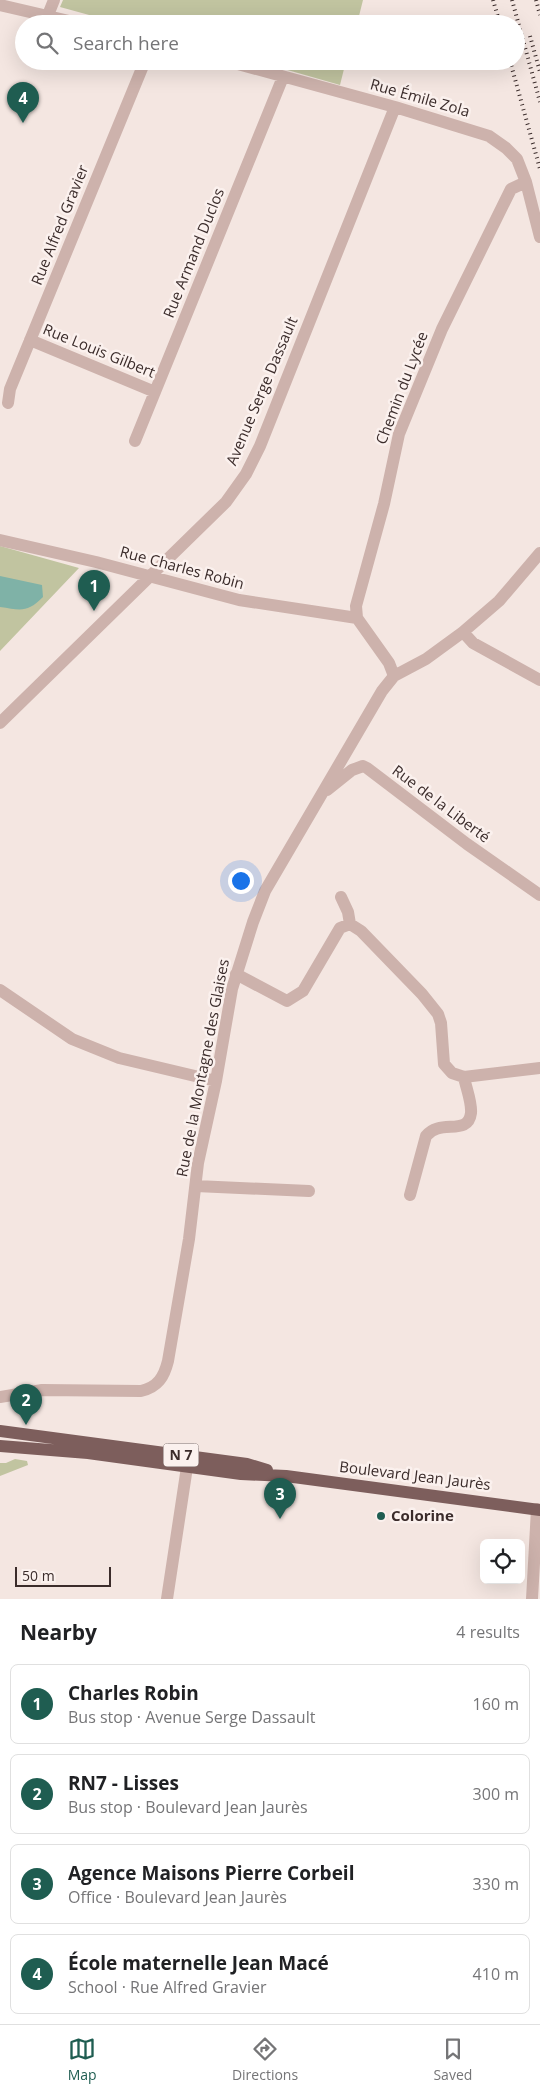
<!DOCTYPE html>
<html lang="en">
<head>
<meta charset="utf-8">
<style>
	:root { --surface:#fff; --page:#f6f6f6; --text:#202124; --muted:#757577; --line:#e0e0e0; --accent:#1f5d51 }
	body { margin:0; font-family:"Open Sans",sans-serif; background:var(--page); color:var(--text) }
	.controls { position:absolute; right:15px; bottom:15px; display:grid; overflow:hidden; border-radius:8px; box-shadow:0 5px 20px #0002 }
	.controls button { width:45px; height:45px; display:grid; place-items:center; padding:0; border:0; border-bottom:1px solid var(--line); background:var(--surface); color:var(--text); font:25px sans-serif }
	.scale { position:absolute; left:15px; bottom:12px; width:96px; box-sizing:border-box; padding-left:5px; border:2px solid #3b2c2b; border-top:0; font-size:14px; line-height:18px; white-space:nowrap; color:#3b2c2b; -webkit-text-stroke:4px #fbf1ee; paint-order:stroke }
	.you { position:absolute; left:240px; top:880px; width:18px; height:18px; margin:-12px; border:4px solid #fff; border-radius:50%; background:#1a73e8; box-shadow:0 0 0 8px #1a73e833 }
	.badge { display:grid; place-items:center; width:32px; height:32px; border-radius:50%; background:var(--accent); color:#fff; font-size:16px; font-weight:700 }
	.pin { position:absolute; translate:-50% -41px; filter:drop-shadow(0 1px 2px #0008) }
	.pin::after { content:''; position:absolute; top:26px; width:18px; height:15px; background:inherit; clip-path:polygon(0 0,100% 0,50% 100%) }
	.list { margin:0; padding:0; list-style:none }
	h2 { display:flex; justify-content:space-between; align-items:center; height:65px; margin:0; padding:0 20px; font-size:21px }
	h2 small { font-size:16px; font-weight:400; color:var(--muted) }
	.list li { display:grid; grid-template-columns:32px 1fr auto; gap:15px; align-items:center; box-sizing:border-box; height:80px; margin:0 10px 10px; padding:0 10px; border:1px solid var(--line); border-radius:8px }
	.list b { display:block; font-size:19px; white-space:nowrap }
	.list p { margin:0; font-size:16px; white-space:nowrap; color:var(--muted) }
	.list em { font-size:16px; font-style:normal; color:var(--muted) }
	.icon { flex:none; width:28px; height:28px; fill:none; stroke:currentColor; stroke-width:2; stroke-linecap:round; stroke-linejoin:round }
	.map { position:relative; flex:none; width:540px; height:1599px; overflow:hidden }
	.search { position:absolute; background:var(--surface); box-shadow:0 5px 20px #0002; left:15px; right:15px; top:15px; height:55px; display:flex; align-items:center; gap:12px; box-sizing:border-box; padding:0 18px; border-radius:28px; color:var(--muted); font-size:19px }
	.sheet { height:425px; background:var(--surface) }
	nav { display:flex; justify-content:space-around; align-items:center; box-sizing:border-box; height:70px; border-top:1px solid var(--line); background:var(--surface); font-size:14px; color:var(--muted) }
	nav a { display:grid; justify-items:center; gap:2px }
	nav .on { color:var(--accent) }
	.map>svg:first-child { display:block }
	.green { fill:#c1c4a0 }
	.water { fill:#7fb2a7 }
	.lines { fill:none; stroke-linecap:round; stroke-linejoin:round }
	.minor { stroke:#cdb2ac; stroke-width:12 }
	.major { stroke:#7d5e5c; stroke-width:12 }
	.rail { stroke:#3b2c2b; stroke-width:4; stroke-dasharray:1 4; stroke-linecap:butt }
	.poi-dot { fill:#1f5d51; stroke:#fbf1ee; stroke-width:2 }
	.labels { text-anchor:middle; stroke-width:5; stroke-linejoin:round; paint-order:stroke }
	.shield { fill:#fbf1ee; stroke:#756766; stroke-width:1 }
	.shield-label { font-size:14px; font-weight:bold; fill:#3b2c2b }
	.street-label { font-size:15px; fill:#3b2c2b; stroke:#fbf1ee }
	.poi-label { font-size:15px; font-weight:bold; fill:#3b2c2b; stroke:#fbf1ee; text-anchor:start }
</style>
</head>
<body>
<div class="map">
<svg width="540" height="1599" viewBox="0 0 540 1599">
	<rect width="100%" height="100%" fill="#f4e6e1"/>
	<path class="green" d="M63 0H363L357 24H122L60 7Z
		M256 61H346L340 85Z
		M0 546 79 568 0 651Z
		M15 1459 27 1461 28 1465 0 1476V1463H6Z"/>
	<path class="water" d="M0 576 42 585 43 597C27 613 21 610 0 607Z"/>
	<g class="lines">
		<path class="minor" d="M0 5 82 24
			M48 15 54 0
			M227 61 395 107 489 136 506 148 517 159 526 182 540 237
			M30 340 155 392
			M8 403 10 389 145 61
			M135 441 283 77
			M0 540 96 562 239 600 357 618
			M463 632 473 643 540 680
			M394 676 389 663 357 618 356 606 384 504 399 434 442 329 511 189 526 182
			M0 723 226 502 246 474 260 446 395 107
			M327 790 352 770 363 766 367 768 467 844 540 895
			M341 897 348 912 350 924
			M236 974 287 1001 303 991 340 928 350 924 361 931 422 994 438 1014 441 1023 444 1064 452 1073 464 1077 540 1068
			M0 990 72 1039 119 1058 216 1081
			M196 1186 309 1191
			M410 1195 426 1136C440 1118 468 1137 471 1113 472 1102 466 1088 464 1077
			M0 1397 42 1390 141 1391C158 1387 164 1377 168 1361L189 1239 198 1163 216 1081 232 989 253 922 265 891 382 691 394 676 426 659 463 632 499 601 540 553
			M167 1599 187 1467
			M532 1599 537 1509"/>
		<path class="major" d="M0 1431 247 1464 267 1470
			M0 1446 88 1453 241 1474 286 1476 540 1510"/>
		<path class="rail" d="M493 0 500 24
			M512 0 540 102
			M536 0 540 15
			M530 36 540 72
			M510 61 540 169"/>
	</g>
	<circle class="poi-dot" cx="381" cy="1516" r="5"/>
	<g class="labels">
		<rect class="shield" x="163.5" y="1443.5" width="35" height="23" rx="4"/>
		<g class="shield-label">
			<text x="181" y="1460">N 7</text>
		</g>
		<g class="street-label">
			<text transform="translate(420 98) rotate(16)" y="5">Rue Émile Zola</text>
			<text transform="translate(60 225) rotate(-68)" y="5">Rue Alfred Gravier</text>
			<text transform="translate(194 253) rotate(-68)" y="5">Rue Armand Duclos</text>
			<text transform="translate(99 351) rotate(22)" y="5">Rue Louis Gilbert</text>
			<text transform="translate(402 388) rotate(-69)" y="5">Chemin du Lycée</text>
			<text transform="translate(262 391) rotate(-67)" y="5">Avenue Serge Dassault</text>
			<text transform="translate(182 568) rotate(15)" y="5">Rue Charles Robin</text>
			<text transform="translate(441 804) rotate(37)" y="5">Rue de la Liberté</text>
			<text transform="translate(203 1068) rotate(-79)" y="5">Rue de la Montagne des Glaises</text>
			<text transform="translate(415 1476) rotate(7)" y="5">Boulevard Jean Jaurès</text>
		</g>
		<g class="poi-label">
			<text x="391" y="1521">Colorine</text>
		</g>
	</g>
</svg>
<div class="controls">
<button><svg class="icon" aria-label="locate" viewBox="0 0 24 24"><circle cx="12" cy="12" r="6"/><path d="M12 2v4M12 18v4M2 12h4M18 12h4"/></svg></button>
</div>
<div class="scale">50 m</div>
<div class="you"></div>
<div class="pin badge" style="left:94px;top:611px">1</div>
<div class="pin badge" style="left:26px;top:1425px">2</div>
<div class="pin badge" style="left:280px;top:1519px">3</div>
<div class="pin badge" style="left:23px;top:123px">4</div>
<div class="search"><svg class="icon" aria-label="search" viewBox="0 0 24 24"><circle cx="10" cy="10" r="6"/><path d="M15 15l6 6"/></svg>Search here</div>
</div>
<section class="sheet">
<h2>Nearby<small>4 results</small></h2>
<ul class="list">
<li><span class="badge">1</span><div><b>Charles Robin</b><p>Bus stop · Avenue Serge Dassault</p></div><em>160 m</em></li>
<li><span class="badge">2</span><div><b>RN7 - Lisses</b><p>Bus stop · Boulevard Jean Jaurès</p></div><em>300 m</em></li>
<li><span class="badge">3</span><div><b>Agence Maisons Pierre Corbeil</b><p>Office · Boulevard Jean Jaurès</p></div><em>330 m</em></li>
<li><span class="badge">4</span><div><b>École maternelle Jean Macé</b><p>School · Rue Alfred Gravier</p></div><em>410 m</em></li>
</ul>
</section>
<nav>
<a class="on"><svg class="icon" aria-label="map" viewBox="0 0 24 24"><path d="M3 6l6-2 6 2 6-2v14l-6 2-6-2-6 2zM9 4v14M15 6v14"/></svg>Map</a>
<a><svg class="icon" aria-label="directions" viewBox="0 0 24 24"><path d="M12 3l9 9-9 9-9-9zM9 14v-3h6M13 9l2 2-2 2"/></svg>Directions</a>
<a><svg class="icon" aria-label="saved" viewBox="0 0 24 24"><path d="M7 4h10v16l-5-4-5 4z"/></svg>Saved</a>
</nav>
</body>
</html>
